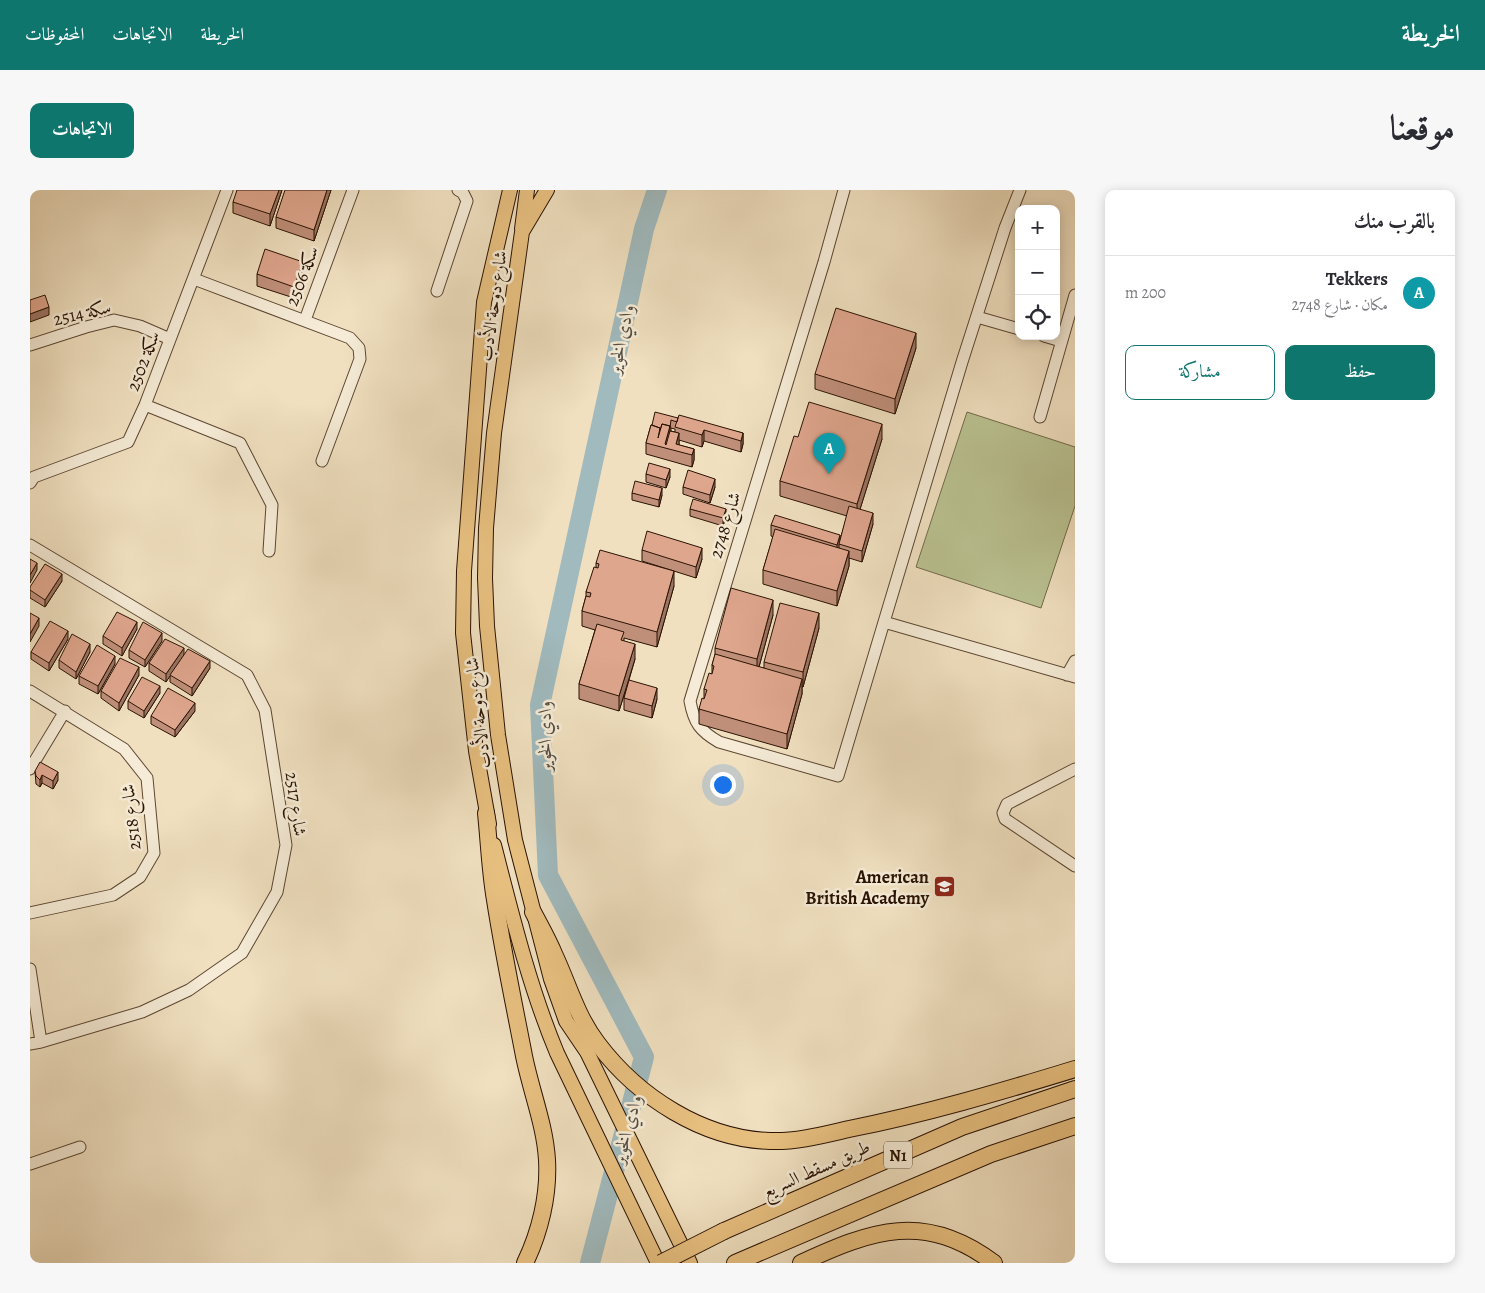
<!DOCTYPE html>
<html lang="ar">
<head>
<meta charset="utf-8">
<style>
	:root { --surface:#fff; --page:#f7f7f7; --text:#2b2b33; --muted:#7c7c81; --line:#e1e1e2; --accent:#0f766e }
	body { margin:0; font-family:Alegreya,Amiri,serif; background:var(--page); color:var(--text); direction:rtl }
	.controls { position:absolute; right:15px; top:15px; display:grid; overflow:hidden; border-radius:10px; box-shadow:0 2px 12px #0003 }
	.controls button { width:45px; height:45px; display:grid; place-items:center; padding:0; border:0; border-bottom:1px solid var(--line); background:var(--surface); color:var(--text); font:25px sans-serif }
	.you { position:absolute; left:692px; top:594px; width:18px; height:18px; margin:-12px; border:4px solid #fff; border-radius:50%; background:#1a73e8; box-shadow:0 0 0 8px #1a73e833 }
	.badge { display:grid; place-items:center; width:32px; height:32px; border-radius:50%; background:var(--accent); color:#fff; font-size:16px; font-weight:700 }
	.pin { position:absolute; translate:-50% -41px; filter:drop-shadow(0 1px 2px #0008) }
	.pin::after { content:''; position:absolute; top:26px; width:18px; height:15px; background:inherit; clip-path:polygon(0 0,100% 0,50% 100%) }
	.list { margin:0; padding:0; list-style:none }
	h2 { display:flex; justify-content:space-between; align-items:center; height:65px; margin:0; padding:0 20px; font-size:21px }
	h2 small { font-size:16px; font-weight:400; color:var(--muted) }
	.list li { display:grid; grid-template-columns:32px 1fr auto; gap:15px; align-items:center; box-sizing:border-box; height:75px; padding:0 20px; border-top:1px solid var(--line) }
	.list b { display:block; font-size:19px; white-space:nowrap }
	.list p { margin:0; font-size:16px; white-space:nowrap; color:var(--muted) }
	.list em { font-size:16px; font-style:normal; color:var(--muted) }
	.actions { display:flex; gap:10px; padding:15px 20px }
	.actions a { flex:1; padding:11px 0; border:1px solid var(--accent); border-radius:10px; text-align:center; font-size:18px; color:var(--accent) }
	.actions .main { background:var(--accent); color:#fff }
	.icon { flex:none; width:28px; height:28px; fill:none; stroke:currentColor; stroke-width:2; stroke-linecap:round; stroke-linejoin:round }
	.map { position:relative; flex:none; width:1045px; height:1073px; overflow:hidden; direction:ltr; border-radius:10px }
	header { display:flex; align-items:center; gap:30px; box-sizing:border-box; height:70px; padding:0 25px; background:var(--accent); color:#fff }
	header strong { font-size:24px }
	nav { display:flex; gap:28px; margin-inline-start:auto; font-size:18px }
	.intro { display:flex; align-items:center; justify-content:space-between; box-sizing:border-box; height:120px; padding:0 30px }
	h1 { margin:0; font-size:35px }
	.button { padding:12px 22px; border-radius:10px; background:var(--accent); color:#fff; font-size:18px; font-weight:700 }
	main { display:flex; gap:30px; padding:0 30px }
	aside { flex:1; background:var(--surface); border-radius:10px; box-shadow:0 2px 12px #0003 }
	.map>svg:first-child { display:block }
	.green { fill:#bac292; stroke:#726a4a }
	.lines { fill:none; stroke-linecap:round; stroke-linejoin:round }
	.river { stroke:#a0babe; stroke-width:20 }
	.minor-casing { stroke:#5c4632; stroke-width:13 }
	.major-casing { stroke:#2a1303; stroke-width:16 }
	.highway-casing { stroke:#2a1303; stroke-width:18 }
	.minor { stroke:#f5ebd6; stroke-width:11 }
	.major { stroke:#e8c080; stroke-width:14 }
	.highway { stroke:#e8c080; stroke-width:16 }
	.highway-bridge-casing { stroke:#2a1303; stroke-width:18; stroke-linecap:butt }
	.highway-bridge { stroke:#e8c080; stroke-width:16 }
	.wall { fill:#c08f7a; stroke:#2a1303; fill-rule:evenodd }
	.shaded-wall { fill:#9c7463; stroke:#2a1303 }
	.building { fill:#dfa68e; stroke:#2a1303 }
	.labels { text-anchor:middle; stroke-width:5; stroke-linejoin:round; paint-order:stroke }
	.shield { fill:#f5ebd6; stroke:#675442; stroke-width:1 }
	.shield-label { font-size:16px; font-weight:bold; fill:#2a1303 }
	.street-label { font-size:18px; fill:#2a1303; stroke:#f5ebd6 }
	.poi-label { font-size:18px; font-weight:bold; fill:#2a1303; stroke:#f5ebd6; text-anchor:end }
	.water-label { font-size:19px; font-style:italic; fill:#534d44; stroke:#f5ebd6 }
</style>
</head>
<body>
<header>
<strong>الخريطة</strong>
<nav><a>الخريطة</a><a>الاتجاهات</a><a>المحفوظات</a></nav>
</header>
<div class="intro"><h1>موقعنا</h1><a class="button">الاتجاهات</a></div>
<main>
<aside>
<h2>بالقرب منك<small></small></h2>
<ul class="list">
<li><span class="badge" style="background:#0f9aa8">A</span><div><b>Tekkers</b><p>مكان · شارع 2748</p></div><em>200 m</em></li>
</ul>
<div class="actions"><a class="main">حفظ</a><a>مشاركة</a></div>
</aside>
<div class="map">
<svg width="1045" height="1073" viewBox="0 0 1045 1073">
	<rect width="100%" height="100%" fill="#f0e0c0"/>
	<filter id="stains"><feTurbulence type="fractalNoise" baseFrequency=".004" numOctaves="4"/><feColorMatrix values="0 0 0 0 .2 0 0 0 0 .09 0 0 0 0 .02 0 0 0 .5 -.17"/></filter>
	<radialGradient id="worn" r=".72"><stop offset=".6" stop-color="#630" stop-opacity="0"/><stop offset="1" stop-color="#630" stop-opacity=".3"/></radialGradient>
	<path class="green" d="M937 222 1045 257V316L1011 418 886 377Z"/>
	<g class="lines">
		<path class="river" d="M560 1073 614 867 518 685 510 515 614 39 627 0"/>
		<defs>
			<path id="minor" d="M814 0 794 72 660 511C664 533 670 541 689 552L808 586 854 432 1045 487
				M164 89 320 148 329 158 330 169 292 271
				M407 101 437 11 433 3 428 0
				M947 127 989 139
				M275 130 323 0
				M1014 146 1031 151
				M0 155 56 137 84 130 110 136 140 149
				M115 215 210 253 242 315 239 361
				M1010 227 1045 105
				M0 293 4 287 98 252 115 215 197 0
				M0 355 217 485 235 520 256 655 247 702 212 763 159 800 112 822 11 852 0 854
				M854 432 932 172 975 38 990 0
				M1037 485 1045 471
				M0 501 94 559 117 588 124 663 110 687 83 705 0 723
				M0 579 35 521
				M1045 579 977 614 973 623 975 629 1045 676
				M0 779 11 852
				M0 974 50 957"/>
			<path id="major" d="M517 0 492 42 464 243 456 338 455 388 457 436 468 545 485 650 521 789 536 831 557 862 660 1073
				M492 39 497 0
				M459 634 446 561 433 443 434 381 454 112 480 0
				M464 655C482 725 499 796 527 863L628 1073"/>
			<path id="highway" d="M456 623C459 652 460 681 465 710 473 762 484 814 494 866 501 901 515 935 517 970 519 1005 510 1042 495 1073
				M503 722C511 737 519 751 525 766 539 796 547 827 568 854 608 907 673 949 740 951 767 952 793 945 819 939 895 924 970 902 1045 879
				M694 1041 932 937 1045 899
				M705 1073 961 964 1045 936
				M771 1073C842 1040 895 1021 964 1073"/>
		</defs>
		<use href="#minor" class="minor-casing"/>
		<use href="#major" class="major-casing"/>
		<use href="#highway" class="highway-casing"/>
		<use href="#minor" class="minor"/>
		<use href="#major" class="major"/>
		<use href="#highway" class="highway"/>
		<defs>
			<path id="highway-bridge" d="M631 1073 694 1041"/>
		</defs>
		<use href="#highway-bridge" class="highway-bridge-casing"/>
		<use href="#highway-bridge" class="highway-bridge"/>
	</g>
	<path class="wall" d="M252 0 240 36 203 23V12Z
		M301 0 284 51 246 38V27Z
		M273 83 264 108 227 96V84Z
		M886 158 865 224 785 199V184Z
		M648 228 713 243V254L711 262 674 251 672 257 649 250V255L664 259V270L662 277 616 264V253L621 235ZM641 238 645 239V242L641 241Z
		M768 247 852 249 830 319 843 334 832 372 819 368V376L807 416 733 394V380L743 347 741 346V335L810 350 817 326 750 306V291Z
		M616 284 640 287 636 298 616 292Z
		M653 297H685L680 313 653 304Z
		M602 303 632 305 629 317 602 310Z
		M660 319 696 326 693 336 660 326Z
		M612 360 672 369 666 388 612 371Z
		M566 373 644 396 627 457 594 448V451L605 469 599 490 627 509 622 528 594 520V508L596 499 589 521 549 509V494L565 440 552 436V421L556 406V402L566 378Z
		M32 391 15 417 0 408V397Z
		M743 425 729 477 734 478V472L789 438 773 497H772V504L757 559 669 534V519L674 509V499L682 484V475L685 465V458Z
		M107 439 92 466 73 454V446Z
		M38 449 19 481 1 469V462Z
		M132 451 115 477 99 468V460Z
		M60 462 46 489 29 478V470Z
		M154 465 180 478 162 506 140 492V485L136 492 119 481V473Z
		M85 474 68 504 49 494V486Z
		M109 485 89 521 71 508V501Z
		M130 503 114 528 98 519V511Z
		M165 521 145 547 121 534V526Z
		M5 581 28 590 23 599 12 593 10 597 6 594Z"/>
	<path class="shaded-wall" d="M249 0H252L240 36V24Z
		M297 0H301L284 51V40Z
		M273 72V83L264 108V97Z
		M19 117V125L0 132V124Z
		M886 143V158L865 224V209Z
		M852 234V249L827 329V314Z
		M640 236V247L637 258 635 254Z
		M674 240V251L672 257V245Z
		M649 243V255L646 254Z
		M713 243V254L711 262V251Z
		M664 259V270L662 277V265Z
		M640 279V287L636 298V290Z
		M685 289V297L680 313V305Z
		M632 298V305L629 317V310Z
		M696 319V326L693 336V328Z
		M843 323V334L832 372V361Z
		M810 345V354H809V360L807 367V355Z
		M672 358V369L666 388V377Z
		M819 361V376L807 416V401Z
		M7 373V380L0 393V385Z
		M644 381V396L627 457V442Z
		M32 384V391L15 417V410Z
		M743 410V425L727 484V469Z
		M789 423V438L773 497V482Z
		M9 428V436L0 452V444Z
		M107 432V439L92 466V458Z
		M38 441V449L19 481V473Z
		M132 443V451L115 477V470Z
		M60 454V462L46 489V482Z
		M605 454V469L589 521V506Z
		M154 458V466L136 492V484Z
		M85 466V474L68 504V496Z
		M180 471V478L162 506V498Z
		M109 477V485L89 521V513Z
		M772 489V504L757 559V544Z
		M130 496V503L114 528V521Z
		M627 498V509L622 528V516Z
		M165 513V521L145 547V540Z
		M28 582V590L23 599V591Z
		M12 585V593L10 597V590Z"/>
	<path class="building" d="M207 0H249L240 24 203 12Z
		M255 0H297L284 40 246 27Z
		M235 59 273 72 264 97 227 84Z
		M15 105 19 117 0 124V110Z
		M806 118 886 143 865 209 785 184Z
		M779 212 852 234 827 314 750 291 764 246 768 247Z
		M625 222 648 228 647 232 641 230 640 238V236L632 234 630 240V238L622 235Z
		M649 225 713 243 711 251 674 240 672 245 645 237Z
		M632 234 640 236 635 254 636 255 640 241 649 243 646 254 664 259 662 265 616 253 621 235 630 238 628 248Z
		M619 273 640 279 636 290 616 284Z
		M658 280 685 289 680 305 653 297Z
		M605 291 632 298 629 310 602 303Z
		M663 309 696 319 693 328 660 319Z
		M819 316 843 323 832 361 809 354Z
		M745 325 810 345 807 355 741 335Z
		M745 339 819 361 807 401 733 380Z
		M617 341 672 358 666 377 612 360Z
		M570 360 644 381 627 442 552 421 556 406 560 407 561 403 556 402 564 377 568 378 569 374 566 373Z
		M0 369 7 373 0 385Z
		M15 374 32 384 15 410 0 400V397Z
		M701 398 743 410 727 469 685 458Z
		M750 413 789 423 773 482 734 472Z
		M87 422 107 432 92 458 73 446Z
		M0 423 9 428 0 444Z
		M20 431 38 441 19 473 1 462Z
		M113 432 132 443 115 470 99 460Z
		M567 434 594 442 591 450 605 454 589 506 549 494Z
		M42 444 60 454 46 482 29 470Z
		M135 449 154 458 136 484 119 473Z
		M67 455 85 466 68 496 49 486Z
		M158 459 180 471 162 498 140 485Z
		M685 464 772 489 757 544 669 519 672 508 674 509 677 500 674 499 679 483 682 484 684 476 682 475Z
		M90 468 109 477 89 513 71 501Z
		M112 487 130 496 114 521 98 511Z
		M599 490 627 498 622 516 594 508Z
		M138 498 165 513 145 540 121 526Z
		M10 572 28 582 23 591 12 585 10 590 6 586 5 581Z"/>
	<defs>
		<symbol id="school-square" viewBox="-11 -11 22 22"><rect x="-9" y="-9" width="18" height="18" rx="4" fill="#8f2418" stroke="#f5ebd6"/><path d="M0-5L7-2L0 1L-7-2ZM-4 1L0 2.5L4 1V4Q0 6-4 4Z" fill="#fff"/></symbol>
	</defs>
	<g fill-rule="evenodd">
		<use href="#school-square" x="902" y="684" width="25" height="25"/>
	</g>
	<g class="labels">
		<rect class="shield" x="854" y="951.5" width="28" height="27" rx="4"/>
		<g class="shield-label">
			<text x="868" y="971">N1</text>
		</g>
		<g class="street-label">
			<text transform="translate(272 86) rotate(-69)" y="6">سكة 2506</text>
			<text transform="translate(463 116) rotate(-82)" y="6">شارع دوحة الأدب</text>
			<text transform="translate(52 123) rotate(-13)" y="6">سكة 2514</text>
			<text transform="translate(113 171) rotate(-69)" y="6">2502 سكة</text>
			<text transform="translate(695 335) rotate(-73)" y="6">شارع 2748</text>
			<text transform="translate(448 523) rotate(-97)" y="6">شارع دوحة الأدب</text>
			<text transform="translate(266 614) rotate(82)" y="6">2517 شارع</text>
			<text transform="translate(101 627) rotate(-96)" y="6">2518 شارع</text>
			<text transform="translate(786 979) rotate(-24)" y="6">طريق مسقط السريع</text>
		</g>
		<g class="poi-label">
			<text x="899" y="693">American<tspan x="899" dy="21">British Academy</tspan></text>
		</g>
		<g class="water-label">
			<text transform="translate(590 149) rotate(-78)" y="7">وادي الخوير</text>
			<text transform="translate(514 546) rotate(-90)" y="7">وادي الخوير</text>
			<text transform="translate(596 939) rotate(-75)" y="7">وادي الخوير</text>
		</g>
	</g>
	<rect width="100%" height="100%" filter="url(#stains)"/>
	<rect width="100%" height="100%" fill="url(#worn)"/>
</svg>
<div class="controls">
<button>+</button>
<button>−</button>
<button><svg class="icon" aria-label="locate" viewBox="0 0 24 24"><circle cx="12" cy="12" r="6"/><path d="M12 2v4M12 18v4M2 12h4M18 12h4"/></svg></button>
</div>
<div class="you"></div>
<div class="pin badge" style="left:799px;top:284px;background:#0f9aa8">A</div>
</div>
</main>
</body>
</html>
